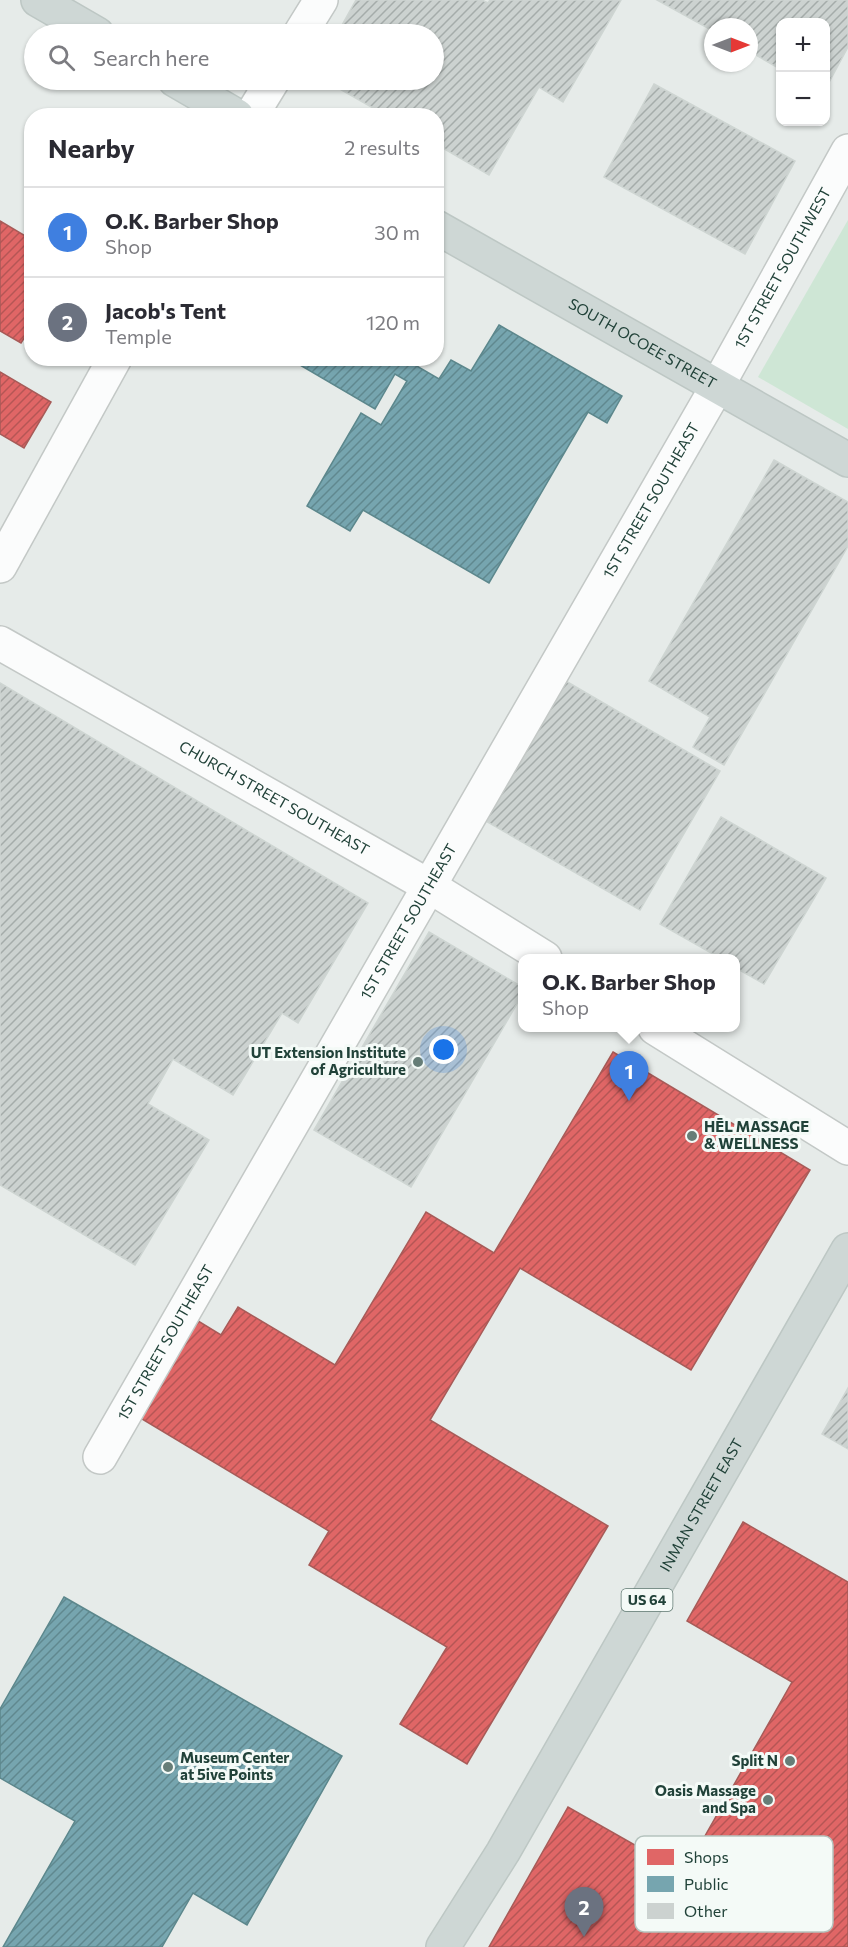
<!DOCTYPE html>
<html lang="en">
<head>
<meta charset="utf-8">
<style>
	:root { --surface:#fff; --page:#f2f2f3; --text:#2b2b33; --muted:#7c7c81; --line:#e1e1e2; --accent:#667d77 }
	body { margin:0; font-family:Commissioner,sans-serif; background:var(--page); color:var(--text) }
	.controls { position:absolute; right:18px; top:18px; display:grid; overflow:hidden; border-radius:12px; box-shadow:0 2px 4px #0004 }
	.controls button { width:54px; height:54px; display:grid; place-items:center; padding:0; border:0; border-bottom:2px solid var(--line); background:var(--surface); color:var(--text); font:30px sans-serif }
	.compass { position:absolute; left:704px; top:18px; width:54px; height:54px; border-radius:50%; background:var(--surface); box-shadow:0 2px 4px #0004; rotate:90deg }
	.you { position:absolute; left:444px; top:1050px; width:21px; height:21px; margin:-15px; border:4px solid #fff; border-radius:50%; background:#1a73e8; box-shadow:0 0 0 9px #1a73e833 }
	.badge { display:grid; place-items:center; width:39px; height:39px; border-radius:50%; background:var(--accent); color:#fff; font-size:20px; font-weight:700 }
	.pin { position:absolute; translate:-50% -50px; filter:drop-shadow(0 2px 3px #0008) }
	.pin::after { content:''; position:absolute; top:32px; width:21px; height:18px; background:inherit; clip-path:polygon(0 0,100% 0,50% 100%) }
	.popup { position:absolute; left:518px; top:954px; width:222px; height:78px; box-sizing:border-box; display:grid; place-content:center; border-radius:12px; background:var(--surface); filter:drop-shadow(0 2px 4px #0005); font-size:20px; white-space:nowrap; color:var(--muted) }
	.popup b { font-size:22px; color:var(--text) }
	.popup::after { content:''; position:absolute; left:50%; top:100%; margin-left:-12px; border:12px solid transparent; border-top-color:var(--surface) }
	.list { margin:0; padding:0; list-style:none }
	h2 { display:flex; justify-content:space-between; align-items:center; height:78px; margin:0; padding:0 24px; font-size:26px }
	h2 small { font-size:20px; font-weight:400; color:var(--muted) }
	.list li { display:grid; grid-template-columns:39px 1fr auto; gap:18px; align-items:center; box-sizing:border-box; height:90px; padding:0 24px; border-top:2px solid var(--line) }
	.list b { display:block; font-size:22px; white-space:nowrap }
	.list p { margin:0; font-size:20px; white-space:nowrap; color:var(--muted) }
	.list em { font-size:20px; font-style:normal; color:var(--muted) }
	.icon { flex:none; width:33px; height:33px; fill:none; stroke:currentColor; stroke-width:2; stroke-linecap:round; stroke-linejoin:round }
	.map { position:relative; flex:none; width:848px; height:1947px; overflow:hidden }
	.search { position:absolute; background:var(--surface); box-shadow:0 2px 4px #0004; left:24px; top:24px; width:420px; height:66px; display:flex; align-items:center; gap:15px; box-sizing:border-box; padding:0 21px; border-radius:33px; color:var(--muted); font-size:22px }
	.panel { position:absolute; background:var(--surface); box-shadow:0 2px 4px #0004; left:24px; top:108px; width:420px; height:258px; border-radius:24px }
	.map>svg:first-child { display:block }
	.green { fill:#cee6d5 }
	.shops { fill:url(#shops-hatch); stroke:#a75b58; stroke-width:1.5 }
	.public { fill:url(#public-hatch); stroke:#5c878c; stroke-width:1.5 }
	.building { fill:url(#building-hatch); stroke:#ced5d2; stroke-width:1.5 }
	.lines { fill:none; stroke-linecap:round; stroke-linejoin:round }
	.minor-casing { stroke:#c3c8c6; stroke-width:36 }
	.major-casing { stroke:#bdc7c4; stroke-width:36 }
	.minor { stroke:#fbfcfc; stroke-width:33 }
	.major { stroke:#ced7d5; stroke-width:33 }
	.poi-dot { fill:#667d77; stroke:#f4faf7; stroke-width:2 }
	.labels { text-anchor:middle; stroke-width:6; stroke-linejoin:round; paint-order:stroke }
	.shield { fill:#f4faf7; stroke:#607972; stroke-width:1.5 }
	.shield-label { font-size:14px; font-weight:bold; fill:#214239 }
	.street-label { font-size:15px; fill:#214239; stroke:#f4faf7 }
	.poi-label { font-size:15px; font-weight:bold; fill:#214239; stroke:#f4faf7; text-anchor:end }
	.key { fill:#f4faf7; stroke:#b5c3be; stroke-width:1.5 }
	.key-label { font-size:16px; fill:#214239 }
</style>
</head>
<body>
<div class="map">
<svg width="848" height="1947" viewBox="0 0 848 1947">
	<defs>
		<pattern id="shops-hatch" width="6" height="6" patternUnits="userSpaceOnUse" patternTransform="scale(1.5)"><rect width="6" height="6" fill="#e06666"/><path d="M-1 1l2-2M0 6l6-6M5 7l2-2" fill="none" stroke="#b55655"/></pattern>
		<pattern id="public-hatch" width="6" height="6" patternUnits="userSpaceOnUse" patternTransform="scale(1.5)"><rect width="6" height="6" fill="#76a5af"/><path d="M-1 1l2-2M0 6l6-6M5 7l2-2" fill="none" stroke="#60888f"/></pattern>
		<pattern id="building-hatch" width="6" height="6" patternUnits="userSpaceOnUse" patternTransform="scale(1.5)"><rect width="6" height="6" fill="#ccd2d0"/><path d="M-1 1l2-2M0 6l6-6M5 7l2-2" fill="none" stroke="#a5acaa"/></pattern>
	</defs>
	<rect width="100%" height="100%" fill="#e6ebe9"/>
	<path class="green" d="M848 220V429L758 377Z"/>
	<path class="shops" d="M0 221 32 240V326L21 343 0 331Z
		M0 372 51 402 24 448 0 434Z
		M613 1052 810 1170 691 1370 520 1268 430 1420 608 1526 467 1764 400 1724 447 1647 309 1565 329 1531 137 1416 195 1319 221 1335 238 1307 335 1365 426 1212 494 1253Z
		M743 1522 848 1582V1947H489L568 1807 684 1873 792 1682 687 1621Z"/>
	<path class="public" d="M499 325 622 396 607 423 588 412 489 583 363 510 350 531 307 506 361 413 381 425 407 381 395 374 375 409 288 358H403L439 379 451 360 471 371Z
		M64 1597 342 1756 247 1925 193 1893 162 1947H3L75 1821 0 1778V1709Z"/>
	<path class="building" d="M356 0H482L488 3 490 0H621L563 102 539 87 489 175 436 144V116H387L324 80H434V34H337Z
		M657 0H848V47L826 88V22H780V69L749 51V27H713V31Z
		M654 84 795 161 745 254 604 177Z
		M774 460 848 502V546L724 765 693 747 710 717 649 681Z
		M564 680 720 771 640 910 484 820Z
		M0 683 368 903 298 1023 282 1013 233 1095 173 1059 148 1104 209 1140 135 1265 0 1185Z
		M721 817 826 878 764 984 736 968V958H720L660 924Z
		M429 932 522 987V995L411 1187 314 1130Z
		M848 1388V1449L822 1434Z"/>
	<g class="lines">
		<defs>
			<g id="minor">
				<path d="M300 34 321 0"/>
				<path d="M251 116 273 80"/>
				<path d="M0 566 115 358"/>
				<path id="s1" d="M0 643 429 886 545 958"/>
				<path d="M655 1028 848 1148"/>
				<path id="s2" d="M100 1457 718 385 848 151"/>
			</g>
			<g id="major">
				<path d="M38 0 97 34"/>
				<path d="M175 80 237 116"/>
				<path id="s3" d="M436 227 848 460"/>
				<path id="s4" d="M443 1947 503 1852 848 1250"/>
			</g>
		</defs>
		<use href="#minor" class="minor-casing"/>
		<use href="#major" class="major-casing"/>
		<use href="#minor" class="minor"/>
		<use href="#major" class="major"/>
	</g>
	<g class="poi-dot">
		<circle cx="418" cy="1062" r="6"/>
		<circle cx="692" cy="1136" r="6"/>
		<circle cx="790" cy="1761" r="6"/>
		<circle cx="168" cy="1767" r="6"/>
		<circle cx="768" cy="1800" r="6"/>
	</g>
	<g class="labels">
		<rect class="shield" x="621.5" y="1589" width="51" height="22" rx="4.5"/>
		<g class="shield-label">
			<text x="647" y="1605">US 64</text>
		</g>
		<g class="street-label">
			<text dy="5" stroke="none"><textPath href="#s2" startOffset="1371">1ST STREET SOUTHWEST</textPath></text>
			<text dy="5" stroke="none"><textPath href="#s3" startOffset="237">SOUTH OCOEE STREET</textPath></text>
			<text dy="5" stroke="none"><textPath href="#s2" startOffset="1104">1ST STREET SOUTHEAST</textPath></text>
			<text dy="5" stroke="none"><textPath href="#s1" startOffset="315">CHURCH STREET SOUTHEAST</textPath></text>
			<text dy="5" stroke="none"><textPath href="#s2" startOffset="618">1ST STREET SOUTHEAST</textPath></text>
			<text dy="5" stroke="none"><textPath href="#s2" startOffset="132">1ST STREET SOUTHEAST</textPath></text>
			<text dy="5" stroke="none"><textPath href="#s4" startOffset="512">INMAN STREET EAST</textPath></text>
		</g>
		<g class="poi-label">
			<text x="406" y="1058">UT Extension Institute<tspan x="406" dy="17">of Agriculture</tspan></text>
			<text x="704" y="1132" text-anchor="start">HĒL MASSAGE<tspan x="704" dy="17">&amp; WELLNESS</tspan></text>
			<text x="180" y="1763" text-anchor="start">Museum Center<tspan x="180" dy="17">at 5ive Points</tspan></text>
			<text x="778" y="1766">Split N</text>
			<text x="756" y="1796">Oasis Massage<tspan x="756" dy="17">and Spa</tspan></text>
		</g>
	</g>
	<rect x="635" y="1836" width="198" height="96" rx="9" class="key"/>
	<rect x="647" y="1849" width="27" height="16" fill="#e06666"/>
	<rect x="647" y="1876" width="27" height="16" fill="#76a5af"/>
	<rect x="647" y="1903" width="27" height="16" fill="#ccd2d0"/>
	<g class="key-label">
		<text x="684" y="1863">Shops</text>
		<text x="684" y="1890">Public</text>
		<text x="684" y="1917">Other</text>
	</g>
</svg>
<div class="controls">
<button>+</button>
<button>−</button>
</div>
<svg class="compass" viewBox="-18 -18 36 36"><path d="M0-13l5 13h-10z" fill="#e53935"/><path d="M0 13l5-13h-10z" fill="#7c7c81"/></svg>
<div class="you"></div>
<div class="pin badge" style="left:629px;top:1101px;background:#3f7fe0">1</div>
<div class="popup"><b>O.K. Barber Shop</b>Shop</div>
<div class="pin badge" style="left:584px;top:1937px;background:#6b7280">2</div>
<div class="search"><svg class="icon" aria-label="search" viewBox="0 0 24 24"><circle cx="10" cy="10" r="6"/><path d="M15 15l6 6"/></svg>Search here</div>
<section class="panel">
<h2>Nearby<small>2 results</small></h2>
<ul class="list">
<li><span class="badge" style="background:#3f7fe0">1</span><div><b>O.K. Barber Shop</b><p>Shop</p></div><em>30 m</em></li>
<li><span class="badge" style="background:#6b7280">2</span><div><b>Jacob's Tent</b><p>Temple</p></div><em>120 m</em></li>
</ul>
</section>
</div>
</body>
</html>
